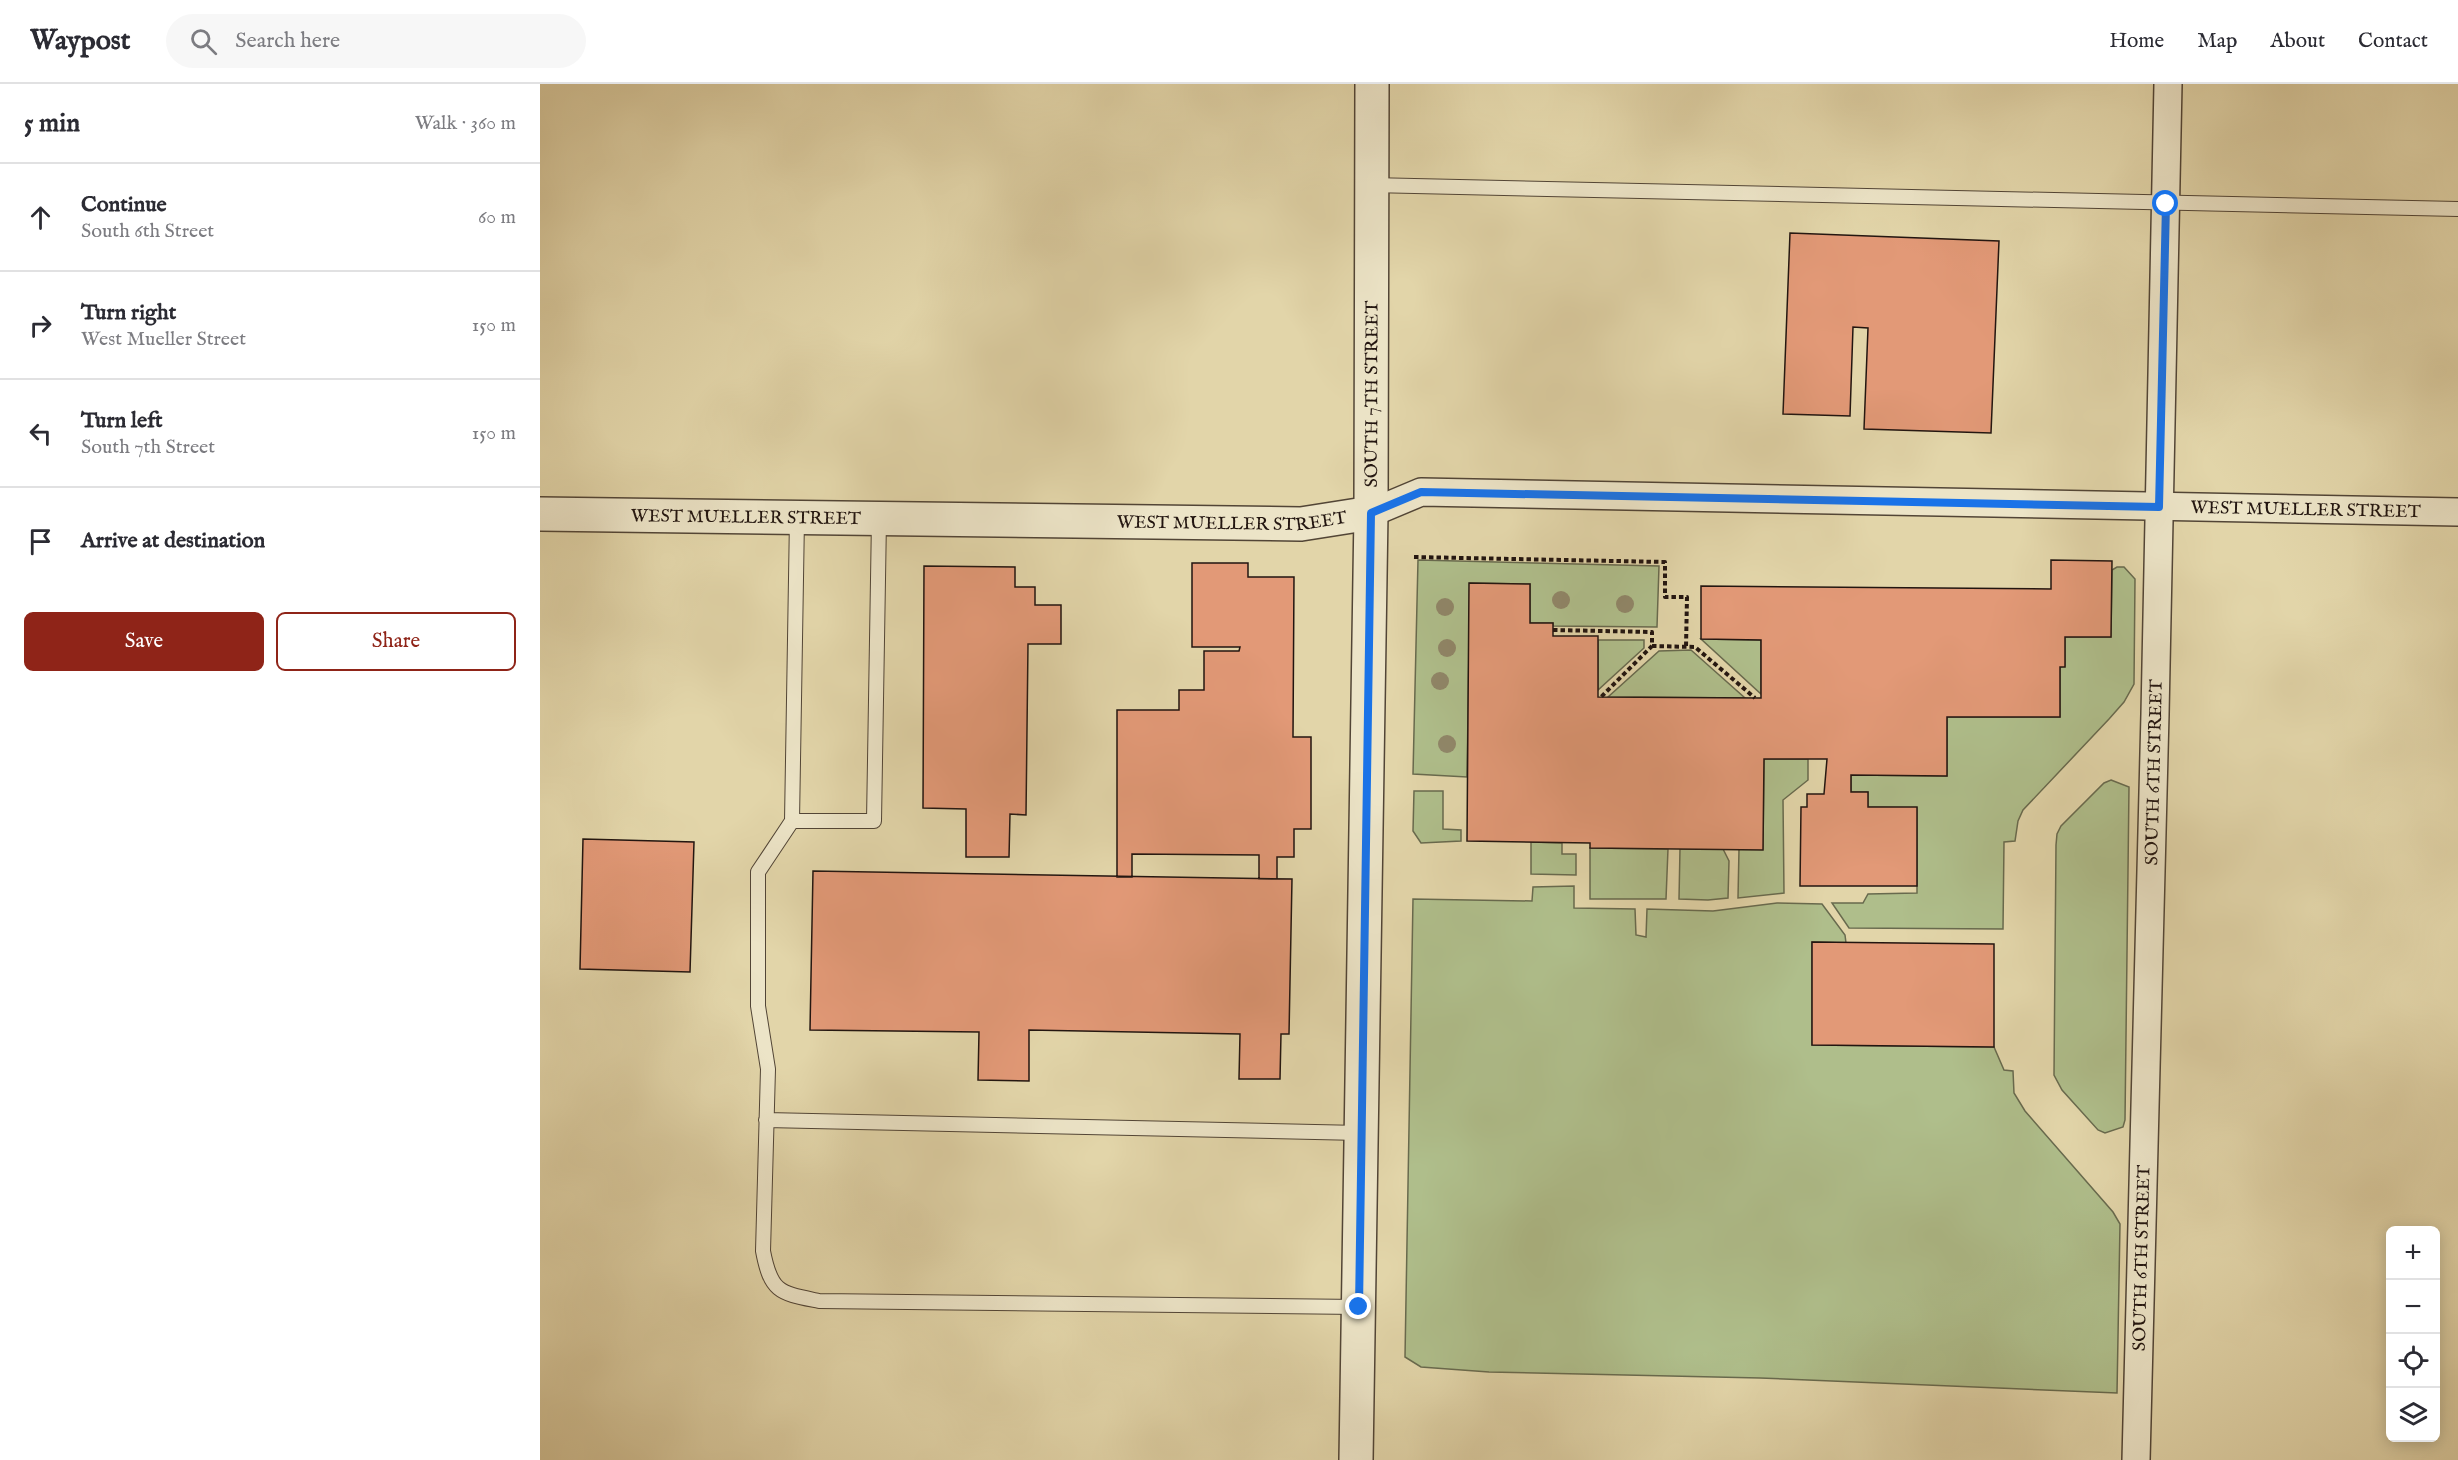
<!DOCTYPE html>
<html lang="en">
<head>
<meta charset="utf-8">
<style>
	:root { --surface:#fff; --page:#f7f7f7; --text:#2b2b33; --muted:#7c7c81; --line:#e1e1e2; --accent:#8f2418 }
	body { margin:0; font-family:"IM FELL English",serif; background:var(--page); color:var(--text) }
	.controls { position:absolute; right:18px; bottom:18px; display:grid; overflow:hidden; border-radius:9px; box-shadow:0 3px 15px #0003 }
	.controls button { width:54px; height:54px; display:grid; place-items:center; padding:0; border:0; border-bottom:2px solid var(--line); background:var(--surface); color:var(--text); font:30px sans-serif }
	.stop { position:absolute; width:18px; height:18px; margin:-14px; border:4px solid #1a73e8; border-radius:50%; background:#fff }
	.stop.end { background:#1a73e8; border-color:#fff; box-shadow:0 2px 6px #0008 }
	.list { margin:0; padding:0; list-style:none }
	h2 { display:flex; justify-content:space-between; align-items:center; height:78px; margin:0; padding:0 24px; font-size:26px }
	h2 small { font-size:20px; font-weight:400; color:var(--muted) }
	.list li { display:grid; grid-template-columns:39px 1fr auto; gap:18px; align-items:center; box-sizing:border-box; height:108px; padding:0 24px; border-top:2px solid var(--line) }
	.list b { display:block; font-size:22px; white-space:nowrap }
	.list p { margin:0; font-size:20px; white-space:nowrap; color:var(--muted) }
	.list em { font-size:20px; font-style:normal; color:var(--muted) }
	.actions { display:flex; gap:12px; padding:18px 24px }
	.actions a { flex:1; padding:14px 0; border:2px solid var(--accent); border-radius:9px; text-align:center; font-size:21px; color:var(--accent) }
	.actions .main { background:var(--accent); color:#fff }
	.icon { flex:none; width:33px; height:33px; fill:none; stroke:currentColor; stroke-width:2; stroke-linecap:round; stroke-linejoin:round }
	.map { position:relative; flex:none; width:1918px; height:1376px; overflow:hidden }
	header { display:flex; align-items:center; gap:36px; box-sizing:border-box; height:84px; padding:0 30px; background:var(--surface); border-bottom:2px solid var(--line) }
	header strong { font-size:28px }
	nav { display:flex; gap:33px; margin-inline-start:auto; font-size:21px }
	.search { width:420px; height:54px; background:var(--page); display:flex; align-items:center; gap:15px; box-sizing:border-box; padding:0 21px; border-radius:33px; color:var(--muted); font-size:22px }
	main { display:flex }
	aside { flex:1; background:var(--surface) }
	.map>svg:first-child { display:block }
	.green { fill:#afbe8b; stroke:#686a4e; stroke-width:1.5 }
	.building { fill:#e29977; stroke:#221510; stroke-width:1.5 }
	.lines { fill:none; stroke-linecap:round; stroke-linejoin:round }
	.service-casing { stroke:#524536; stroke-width:16 }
	.minor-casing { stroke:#524536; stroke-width:30 }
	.tertiary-casing { stroke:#524536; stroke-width:36 }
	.path { stroke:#221510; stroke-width:4; stroke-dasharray:4.5 3; stroke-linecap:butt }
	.service { stroke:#ece4c7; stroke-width:14 }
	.minor { stroke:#ece4c7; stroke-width:27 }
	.tertiary { stroke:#ece4c7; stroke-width:33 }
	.tree { fill:#908769 }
	.route { stroke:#1a73e8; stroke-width:8 }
	.labels { text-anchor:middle; stroke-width:4.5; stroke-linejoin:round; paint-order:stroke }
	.street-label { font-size:18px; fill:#221510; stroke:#ece4c7 }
</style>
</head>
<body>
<header>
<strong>Waypost</strong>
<div class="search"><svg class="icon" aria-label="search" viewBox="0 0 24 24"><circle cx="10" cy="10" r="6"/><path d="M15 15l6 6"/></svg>Search here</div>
<nav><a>Home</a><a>Map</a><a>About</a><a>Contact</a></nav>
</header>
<main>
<aside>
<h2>5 min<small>Walk · 360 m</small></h2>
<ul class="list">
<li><svg class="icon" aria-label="ahead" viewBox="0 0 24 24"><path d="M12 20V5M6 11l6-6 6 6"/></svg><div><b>Continue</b><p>South 6th Street</p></div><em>60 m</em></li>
<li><svg class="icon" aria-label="right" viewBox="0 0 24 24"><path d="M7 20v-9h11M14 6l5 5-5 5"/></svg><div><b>Turn right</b><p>West Mueller Street</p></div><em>150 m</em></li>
<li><svg class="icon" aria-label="left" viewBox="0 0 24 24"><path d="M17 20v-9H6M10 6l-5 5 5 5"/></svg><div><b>Turn left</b><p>South 7th Street</p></div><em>150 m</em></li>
<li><svg class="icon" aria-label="arrive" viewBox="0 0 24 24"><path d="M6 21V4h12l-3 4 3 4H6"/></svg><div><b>Arrive at destination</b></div></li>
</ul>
<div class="actions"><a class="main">Save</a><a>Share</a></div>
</aside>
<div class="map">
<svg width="1918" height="1376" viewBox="0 0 1918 1376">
	<rect width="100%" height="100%" fill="#e2d5a9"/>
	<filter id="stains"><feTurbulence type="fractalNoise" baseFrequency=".00333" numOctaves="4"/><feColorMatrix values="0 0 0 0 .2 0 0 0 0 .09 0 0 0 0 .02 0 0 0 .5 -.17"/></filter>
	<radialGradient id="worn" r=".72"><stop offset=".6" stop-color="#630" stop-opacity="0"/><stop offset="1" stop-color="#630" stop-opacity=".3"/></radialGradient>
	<path class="green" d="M878 476 1119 482 1117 543 1013 542V539H990V500L930 499 927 693 873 690Z
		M1577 483H1584L1595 495 1594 600 1584 618 1569 635 1483 726 1478 737 1475 757 1464 758 1463 845 1309 844 1292 819H1323L1328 810 1377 809V724L1328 723V708H1311V691L1407 692V633H1520V583L1525 582V553H1571L1572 486Z
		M1161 555 1221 556V610Z
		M1058 556H1104V564L1058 606Z
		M1151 566 1205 614 1068 613 1119 567Z
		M1224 675H1268V696L1243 716 1244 809 1198 814 1199 765H1223Z
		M1571 696 1589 703 1585 1036 1583 1043 1565 1049 1558 1046 1522 1006 1514 991 1516 761 1517 750 1521 742 1564 699Z
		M874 707H903V745L921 746V757L881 759 873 747Z
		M991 758 1022 759V770H1036V791L991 790Z
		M1050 764 1128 765 1126 815H1050Z
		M1140 765H1183L1189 777 1188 814 1168 816 1139 815Z
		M1034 802V824L1095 825 1096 851 1106 853 1107 825 1173 827 1237 819 1282 820 1305 851 1306 859 1272 858V961L1454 963 1464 986 1473 987 1474 1009 1485 1027 1573 1128 1580 1140 1577 1309 1220 1294 949 1288 881 1283 865 1273 873 815 992 817 993 803Z"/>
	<path class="building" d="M1250 149 1459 157 1451 349 1324 345 1328 244 1313 243 1310 332 1243 330Z
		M1511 476 1572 477 1571 553H1525V583H1520V633H1407V692L1311 691V708H1328V723H1377V802H1260L1261 723H1267V710H1284L1287 675H1224L1223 766 1050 764V759L927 757 929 499 990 500V539H1013V552H1058V613L1221 614V556L1161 555V502L1511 505Z
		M652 479H708V493H754L753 653H771V745H754V773H737V795H719V771L592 770V793H577V626H639V606H664V567H699L700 563H652Z
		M384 482 475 483V503H495V521H521V560H488L486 731 470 730 469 773H426V725L383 724Z
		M43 755 154 758 150 888 40 885Z
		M273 787 752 795 749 950H741L740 995H699L700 950 489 946V997L438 996 439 948 270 946Z
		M1272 858 1454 860V963L1272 961Z"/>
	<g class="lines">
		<defs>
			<path id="service" d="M830 101 1918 125
				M257 434 252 737 218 788V922L228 985 223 1167C231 1209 240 1209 279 1217L819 1223
				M252 737H334L339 435
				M226 1036 820 1049"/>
			<g id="minor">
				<path id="s1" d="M831 429 881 408 1918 428"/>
				<path id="s2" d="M1596 1376 1615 630 1628 0"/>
			</g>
			<g id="tertiary">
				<path id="s3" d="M0 430 761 440 831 429"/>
				<path id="s4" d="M816 1376 831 429 832 0"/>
			</g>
		</defs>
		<use href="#service" class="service-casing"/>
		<use href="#minor" class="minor-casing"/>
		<use href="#tertiary" class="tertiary-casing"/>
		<path class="path" d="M874 473 1125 478V513H1147L1146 563
			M1013 546 1112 548V562L1061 613
			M1112 562 1155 563 1215 614"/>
		<use href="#service" class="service"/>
		<use href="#minor" class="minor"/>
		<use href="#tertiary" class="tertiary"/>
	</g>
	<g class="tree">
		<circle cx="1021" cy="516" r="9"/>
		<circle cx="1085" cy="520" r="9"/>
		<circle cx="905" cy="523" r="9"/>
		<circle cx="907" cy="564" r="9"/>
		<circle cx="900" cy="597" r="9"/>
		<circle cx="907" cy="660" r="9"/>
	</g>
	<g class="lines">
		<path class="route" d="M819 1223 831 429 881 408 1619 423 1626 120"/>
	</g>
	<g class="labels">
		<g class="street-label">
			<text dy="6" stroke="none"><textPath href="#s4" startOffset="1066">SOUTH 7TH STREET</textPath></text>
			<text dy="6" stroke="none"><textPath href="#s1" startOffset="939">WEST MUELLER STREET</textPath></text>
			<text dy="6" stroke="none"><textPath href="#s3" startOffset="206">WEST MUELLER STREET</textPath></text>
			<text dy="6" stroke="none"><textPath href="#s3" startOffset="692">WEST MUELLER STREET</textPath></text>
			<text dy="6" stroke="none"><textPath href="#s2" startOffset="688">SOUTH 6TH STREET</textPath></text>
			<text dy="6" stroke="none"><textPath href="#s2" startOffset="202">SOUTH 6TH STREET</textPath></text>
		</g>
	</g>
	<rect width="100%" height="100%" filter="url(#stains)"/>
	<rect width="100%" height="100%" fill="url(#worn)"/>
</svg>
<div class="controls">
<button>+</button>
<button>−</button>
<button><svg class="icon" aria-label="locate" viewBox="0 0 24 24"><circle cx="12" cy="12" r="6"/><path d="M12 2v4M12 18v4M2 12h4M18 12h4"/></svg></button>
<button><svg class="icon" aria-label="layers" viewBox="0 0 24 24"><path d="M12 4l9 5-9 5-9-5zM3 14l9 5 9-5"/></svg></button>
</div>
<div class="stop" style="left:1626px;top:120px"></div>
<div class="stop end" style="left:819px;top:1223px"></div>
</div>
</main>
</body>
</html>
